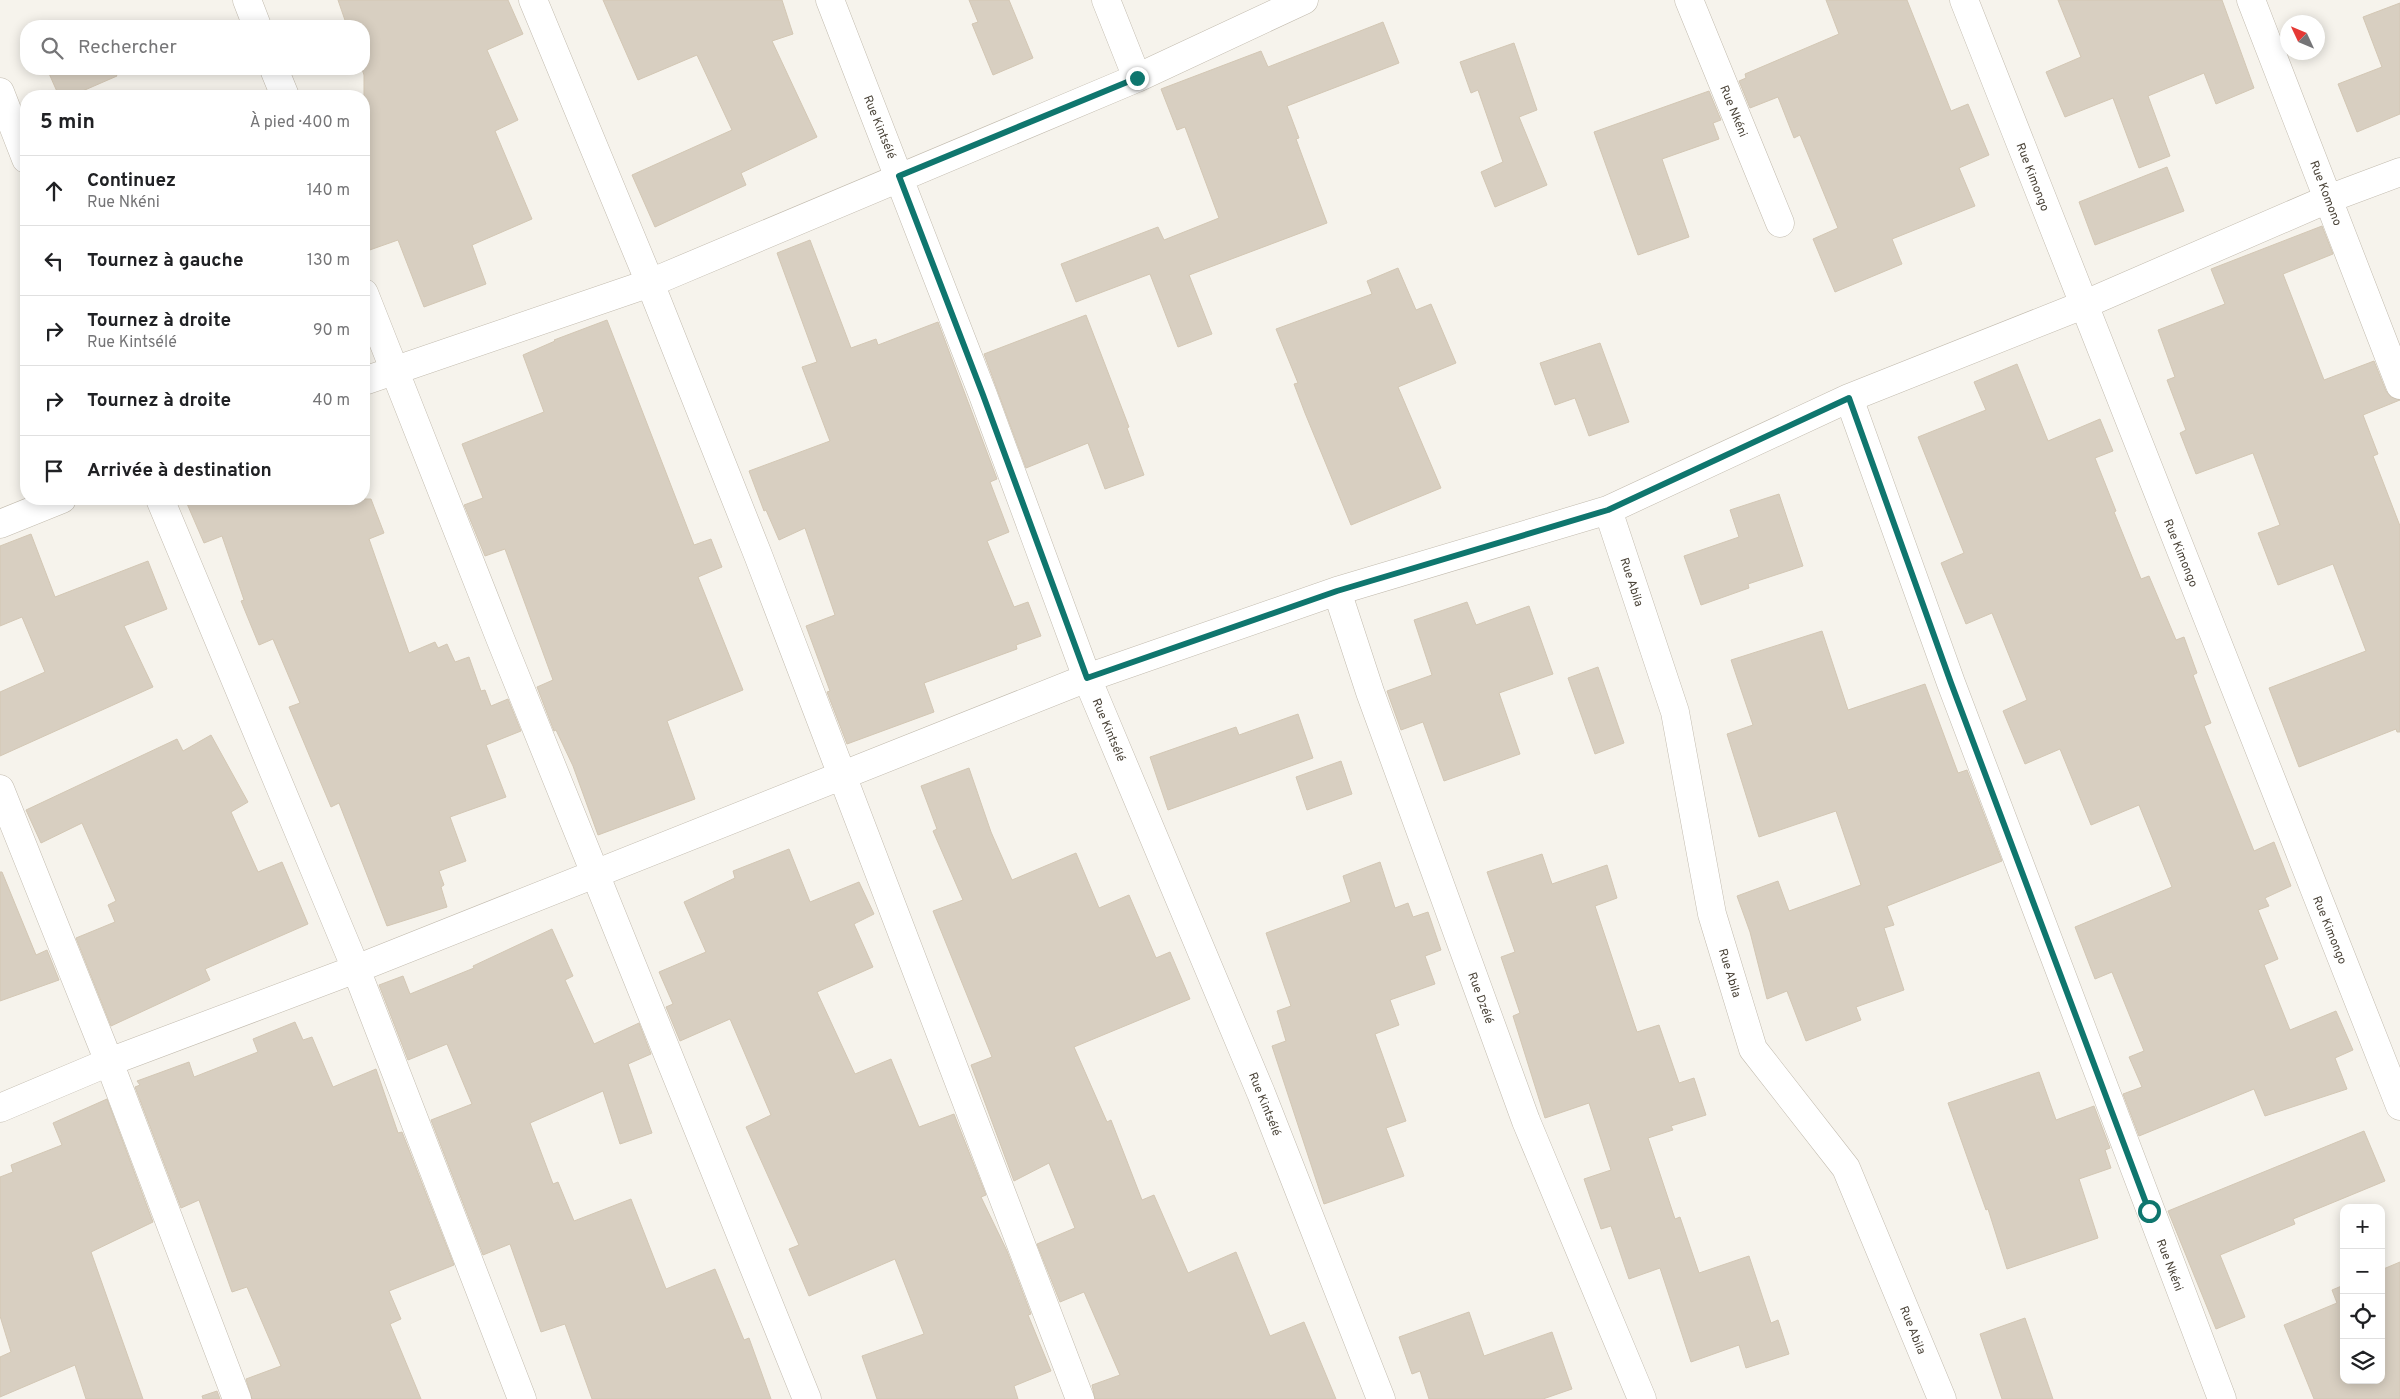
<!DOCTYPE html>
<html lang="fr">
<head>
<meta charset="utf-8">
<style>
	:root { --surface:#fff; --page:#f2f2f2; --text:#202124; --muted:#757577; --line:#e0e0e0 }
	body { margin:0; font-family:Overpass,sans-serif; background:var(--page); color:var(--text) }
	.controls { position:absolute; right:15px; bottom:15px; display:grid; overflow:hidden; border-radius:10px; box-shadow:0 2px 12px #0003 }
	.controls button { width:45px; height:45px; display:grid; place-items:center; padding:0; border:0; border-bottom:1px solid var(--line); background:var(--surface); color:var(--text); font:25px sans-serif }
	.compass { position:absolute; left:2280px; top:15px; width:45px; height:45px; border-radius:50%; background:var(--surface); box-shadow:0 2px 12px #0003; rotate:314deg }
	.stop { position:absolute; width:15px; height:15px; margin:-11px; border:4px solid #0f766e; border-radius:50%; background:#fff }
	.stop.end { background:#0f766e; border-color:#fff; box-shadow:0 1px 5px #0008 }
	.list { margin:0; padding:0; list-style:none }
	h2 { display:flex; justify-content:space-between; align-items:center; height:65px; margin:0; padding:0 20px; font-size:21px }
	h2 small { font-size:16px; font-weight:400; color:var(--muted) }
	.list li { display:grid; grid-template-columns:32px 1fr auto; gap:15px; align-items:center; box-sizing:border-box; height:70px; padding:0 20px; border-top:1px solid var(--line) }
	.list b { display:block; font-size:19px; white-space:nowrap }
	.list p { margin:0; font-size:16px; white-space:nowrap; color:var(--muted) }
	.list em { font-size:16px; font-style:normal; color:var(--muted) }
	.icon { flex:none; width:28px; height:28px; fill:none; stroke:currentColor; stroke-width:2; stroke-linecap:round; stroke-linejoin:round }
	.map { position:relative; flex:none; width:2400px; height:1399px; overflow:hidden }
	.search { position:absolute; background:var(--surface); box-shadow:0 2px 12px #0003; left:20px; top:20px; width:350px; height:55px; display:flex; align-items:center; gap:12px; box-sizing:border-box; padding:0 18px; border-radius:20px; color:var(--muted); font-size:19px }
	.panel { position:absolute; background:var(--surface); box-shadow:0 2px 12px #0003; left:20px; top:90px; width:350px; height:415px; border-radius:20px }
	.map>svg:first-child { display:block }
	.building { fill:#d8cfc1; stroke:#d3c7b4 }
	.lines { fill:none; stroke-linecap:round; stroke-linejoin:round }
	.minor-casing { stroke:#c2bbae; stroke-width:29 }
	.minor { stroke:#fff; stroke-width:28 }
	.route { stroke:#0f766e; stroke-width:6 }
	.labels { text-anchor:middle; stroke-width:4.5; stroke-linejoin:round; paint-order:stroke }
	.street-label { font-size:12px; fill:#4b4439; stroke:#fff }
</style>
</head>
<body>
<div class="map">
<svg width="2400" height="1399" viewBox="0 0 2400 1399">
	<rect width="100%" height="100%" fill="#f6f3ec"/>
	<path class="building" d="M338 0H508L523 34 487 50 518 120 495 131 532 219 472 245 486 284 424 307 398 240 364 252V75L362 69H364V26H347Z
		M603 0H782L793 34 772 41 817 137 741 173 746 185 655 227 632 175 732 130 697 55 638 80Z
		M969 0H1009L1033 58 993 75 972 24 978 22Z
		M1826 0H1907L1951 111 1968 104 1989 155 1959 168 1975 206 1892 239 1902 264 1835 292 1813 239 1838 228 1800 135 1794 138 1778 97 1750 108 1739 81 1746 78 1745 74 1839 34Z
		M2058 0H2222L2254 88 2216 104 2204 73 2148 96 2170 156 2139 168 2113 98 2065 117 2046 72 2081 57Z
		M2400 3V114L2357 132 2338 84 2382 67 2363 17Z
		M1383 22 1399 63 1287 106 1299 138 1296 139 1327 223 1189 275 1212 334 1178 347 1150 274 1076 302 1061 264 1158 227 1164 240 1219 218 1185 127 1177 130 1161 89 1261 51 1268 67Z
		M1514 43 1537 110 1519 117 1547 185 1495 207 1481 172 1503 162 1478 90 1471 93 1460 62Z
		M47 69H113L117 76 71 96H59Z
		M1709 91 1721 120 1713 123 1719 139 1662 159 1689 237 1638 255 1594 132Z
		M2167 167 2184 211 2095 245 2079 202Z
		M2322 226 2333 254 2283 274 2324 380 2374 361 2386 391 2391 397 2400 400 2363 415 2378 454 2373 456 2400 526V732H2397L2396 729 2299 767 2269 688 2366 651 2333 564 2278 585 2258 533 2280 525 2253 453 2196 474 2180 433 2186 430 2167 380 2175 377 2158 330 2225 304 2211 269Z
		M810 240 851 348 876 339 878 345 938 322 997 479 990 482 1009 532 987 541 1014 607 1028 602 1041 636 1016 645 1017 649 924 683 934 712 847 744 827 692 830 691 806 626 835 615 805 528 779 540 766 510 764 511 749 471 830 441 802 367 817 362 777 253Z
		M1398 268 1416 310 1431 304 1456 363 1398 387 1441 488 1351 525 1305 413 1294 384 1298 383 1276 329 1372 294 1367 281Z
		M1086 315 1129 427 1127 428 1144 475 1105 489 1088 443 1026 468 984 354Z
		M607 320 694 545 711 539 722 567 698 577 743 690 667 721 695 799 598 835 573 766 556 730 554 731 537 687 553 680 505 549 485 556 465 507 464 505 483 498 462 444 544 412 523 355 555 341 554 340Z
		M1600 343 1629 422 1589 436 1575 398 1555 405 1540 363Z
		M2017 364 2048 441 2100 419 2113 451 2095 458 2116 511 2114 512 2141 579 2149 576 2176 640 2184 637 2197 673 2193 675 2211 723 2204 726 2254 851 2274 842 2291 886 2265 898 2269 906 2258 910 2278 959 2264 965 2290 1030 2336 1011 2353 1050 2335 1058 2347 1089 2265 1116 2254 1089 2139 1136 2123 1094 2142 1087 2129 1057 2144 1051 2112 972 2095 979 2075 927 2172 887 2139 805 2091 825 2060 749 2025 764 2003 711 2027 700 1992 613 1966 624 1941 563 1964 553 1918 437 1986 410 1974 382Z
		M1779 494 1803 566 1748 584 1749 588 1701 605 1684 556 1739 537 1730 510Z
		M185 499H371L384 533 369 539 409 653 435 642 438 648 447 644 455 662 469 657 481 691 485 690 491 706 508 699 521 731 486 745 506 797 450 817 466 861 439 871 444 885 441 887 447 907 387 926 339 803 331 807 289 707 300 703 273 639 259 645 241 601 244 600 222 536 204 543Z
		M31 534 55 597 148 561 167 609 124 626 153 687 0 756V692L45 672 22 617 0 626V546Z
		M1467 602 1476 625 1529 606 1553 674 1499 693 1520 754 1444 781 1423 722 1401 730 1387 691 1432 675 1414 620Z
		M1822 631 1848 710 1925 684 1958 773 1967 770 2002 861 1887 906 1894 925 1884 928 1904 990 1856 1007 1861 1020 1806 1041 1787 991 1767 999 1750 932 1737 896 1778 881 1789 911 1861 885 1836 811 1759 837 1727 734 1753 725 1731 660Z
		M1598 667 1624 743 1595 754 1568 678Z
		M1298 714 1313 758 1168 810 1150 757 1236 727 1239 735Z
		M211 735 248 802 231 812 258 872 282 862 308 924 205 969 210 980 111 1026 76 938 115 922 108 905 116 901 82 823 41 843 26 810 177 739 183 751Z
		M1341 761 1352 794 1307 810 1296 777Z
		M969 768 991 832 1012 880 1076 853 1099 908 1129 895 1156 958 1170 952 1190 999 1074 1047 1107 1122 1111 1120 1142 1200 1154 1195 1188 1273 1236 1252 1270 1336 1304 1322 1336 1399H1095L1092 1385 1120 1375 1084 1292 1060 1302 1037 1244 1075 1228 1049 1163 1014 1181 971 1065 992 1057 933 911 963 900 933 831 937 829 921 786Z
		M789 849 810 902 859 882 874 914 854 924 873 967 817 992 855 1074 891 1059 919 1127 954 1114 986 1195 981 1197 1007 1251 1031 1314 1028 1315 1051 1371 1014 1386 1018 1399H877L862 1356 924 1334 895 1259 809 1296 789 1249 799 1245 746 1127 771 1115 730 1019 680 1041 666 1007 673 1004 659 972 706 952 684 902 735 878 733 871Z
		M1542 854 1552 884 1607 865 1617 898 1595 906 1637 1032 1659 1025 1679 1083 1694 1078 1706 1115 1671 1126 1673 1130 1648 1138 1675 1219 1680 1217 1699 1273 1749 1256 1771 1323 1778 1320 1789 1354 1746 1368 1739 1345 1691 1362 1660 1268 1629 1279 1611 1226 1601 1229 1584 1179 1611 1170 1589 1103 1545 1118 1513 1016 1520 1013 1501 957 1515 952 1487 872Z
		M1380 862 1395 908 1408 903 1413 917 1428 912 1441 950 1425 956 1435 984 1390 1000 1399 1025 1375 1034 1406 1121 1386 1128 1404 1176 1324 1204 1272 1046 1286 1041 1277 1011 1291 1006 1266 933 1351 902 1343 876Z
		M0 872H2L36 955 47 950 59 980 0 1001Z
		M552 929 573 976 565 980 594 1044 639 1023 651 1054 628 1064 652 1133 620 1144 603 1091 530 1123 553 1184 558 1182 574 1221 631 1199 666 1289 715 1269 744 1340 749 1338 771 1399H592L565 1324 541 1332 510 1244 483 1255 431 1120 472 1104 447 1044 408 1060 379 985 403 976 410 994 474 968 473 966Z
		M295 1022 303 1040 312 1037 333 1087 376 1069 398 1133 402 1132 454 1265 389 1291 401 1319 390 1324 421 1399H252L246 1379 281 1366 247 1287 232 1292 199 1200 181 1208 135 1087 140 1085 137 1081 189 1062 194 1077 258 1052 253 1039Z
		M2039 1072 2056 1120 2094 1106 2110 1148 2105 1150 2111 1168 2079 1179 2098 1238 2007 1269 1988 1209 1986 1210 1948 1103Z
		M107 1099 153 1222 91 1252 143 1399H86L75 1365 0 1397V1357L11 1352 0 1316V1177L13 1172 11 1165 62 1145 53 1123Z
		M2364 1131 2385 1181 2293 1219 2295 1224 2220 1255 2245 1317 2216 1329 2168 1211Z
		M2400 1262V1399H2314L2284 1325 2337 1303 2332 1290 2344 1285V1380H2381V1270Z
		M1469 1312 1484 1356 1552 1332 1572 1389 1543 1399H1429L1420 1371 1412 1374 1399 1337Z
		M2025 1318 2053 1399H2002L1980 1334Z
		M217 1391 220 1399H203L202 1396Z"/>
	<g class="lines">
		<defs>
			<path id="minor" d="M247 0 257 26
				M533 0 650 283 758 555 1080 1399
				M830 0 983 395 1087 678 1261 1093 1381 1399
				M1106 0 1137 78
				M1689 0 1780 223
				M1964 0 2400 1106
				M2251 0 2400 385
				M274 69 285 96
				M0 92 26 159
				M364 293 500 638 807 1399
				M364 381 650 283 1137 78 1304 0
				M1849 398 1951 683 2222 1399
				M160 499 356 969 522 1399
				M1608 510 1675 712 1712 914 1753 1049 1846 1168 1942 1399
				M0 524 62 499
				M1337 591 1370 692 1526 1121 1642 1399
				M0 789 109 1062 237 1399
				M0 1108 109 1062 356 969 1087 678 1337 591 1608 510 1849 398 2083 305 2328 199 2400 172"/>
		</defs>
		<use href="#minor" class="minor-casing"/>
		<use href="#minor" class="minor"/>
	</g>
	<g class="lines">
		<path class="route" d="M1137 78 899 176 983 395 1087 678 1337 591 1608 510 1849 398 1951 683 2149 1211"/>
	</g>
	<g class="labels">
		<g class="street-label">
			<text transform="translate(1734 111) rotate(68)" y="4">Rue Nkéni</text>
			<text transform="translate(880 127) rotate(68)" y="4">Rue Kintsélé</text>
			<text transform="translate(2033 177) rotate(69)" y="4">Rue Kimongo</text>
			<text transform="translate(2326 193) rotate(69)" y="4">Rue Komono</text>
			<text transform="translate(2181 553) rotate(68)" y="4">Rue Kimongo</text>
			<text transform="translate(1632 582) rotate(72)" y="4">Rue Abila</text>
			<text transform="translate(1109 730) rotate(67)" y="4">Rue Kintsélé</text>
			<text transform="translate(2330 930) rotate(68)" y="4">Rue Kimongo</text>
			<text transform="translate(1730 973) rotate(73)" y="4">Rue Abila</text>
			<text transform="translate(1481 998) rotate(70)" y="4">Rue Dzélé</text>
			<text transform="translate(1265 1104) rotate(68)" y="4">Rue Kintsélé</text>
			<text transform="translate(2170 1265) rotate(69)" y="4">Rue Nkéni</text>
			<text transform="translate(1913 1330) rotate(68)" y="4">Rue Abila</text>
		</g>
	</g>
</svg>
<div class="controls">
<button>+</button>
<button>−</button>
<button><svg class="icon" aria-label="locate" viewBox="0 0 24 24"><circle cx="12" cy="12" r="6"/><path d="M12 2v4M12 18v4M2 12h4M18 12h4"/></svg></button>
<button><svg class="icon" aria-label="layers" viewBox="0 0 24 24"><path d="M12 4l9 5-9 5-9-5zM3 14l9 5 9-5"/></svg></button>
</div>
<svg class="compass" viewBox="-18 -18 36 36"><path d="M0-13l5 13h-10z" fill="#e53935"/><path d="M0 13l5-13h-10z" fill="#757577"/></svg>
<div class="stop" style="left:2149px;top:1211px"></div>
<div class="stop end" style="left:1137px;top:78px"></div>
<div class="search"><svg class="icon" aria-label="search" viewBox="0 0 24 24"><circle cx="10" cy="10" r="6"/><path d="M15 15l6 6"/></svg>Rechercher</div>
<section class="panel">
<h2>5 min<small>À pied · 400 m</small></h2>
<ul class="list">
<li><svg class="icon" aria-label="ahead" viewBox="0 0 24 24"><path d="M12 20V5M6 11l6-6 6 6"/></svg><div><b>Continuez</b><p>Rue Nkéni</p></div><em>140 m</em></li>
<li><svg class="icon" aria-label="left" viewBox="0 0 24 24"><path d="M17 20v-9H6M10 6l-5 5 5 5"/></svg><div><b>Tournez à gauche</b></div><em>130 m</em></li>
<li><svg class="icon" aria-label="right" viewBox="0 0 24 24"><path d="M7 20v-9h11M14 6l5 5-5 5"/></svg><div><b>Tournez à droite</b><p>Rue Kintsélé</p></div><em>90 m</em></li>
<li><svg class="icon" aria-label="right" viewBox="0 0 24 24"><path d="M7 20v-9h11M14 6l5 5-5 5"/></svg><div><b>Tournez à droite</b></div><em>40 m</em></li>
<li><svg class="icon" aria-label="arrive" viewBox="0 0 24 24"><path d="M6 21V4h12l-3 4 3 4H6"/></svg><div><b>Arrivée à destination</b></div></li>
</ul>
</section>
</div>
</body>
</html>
